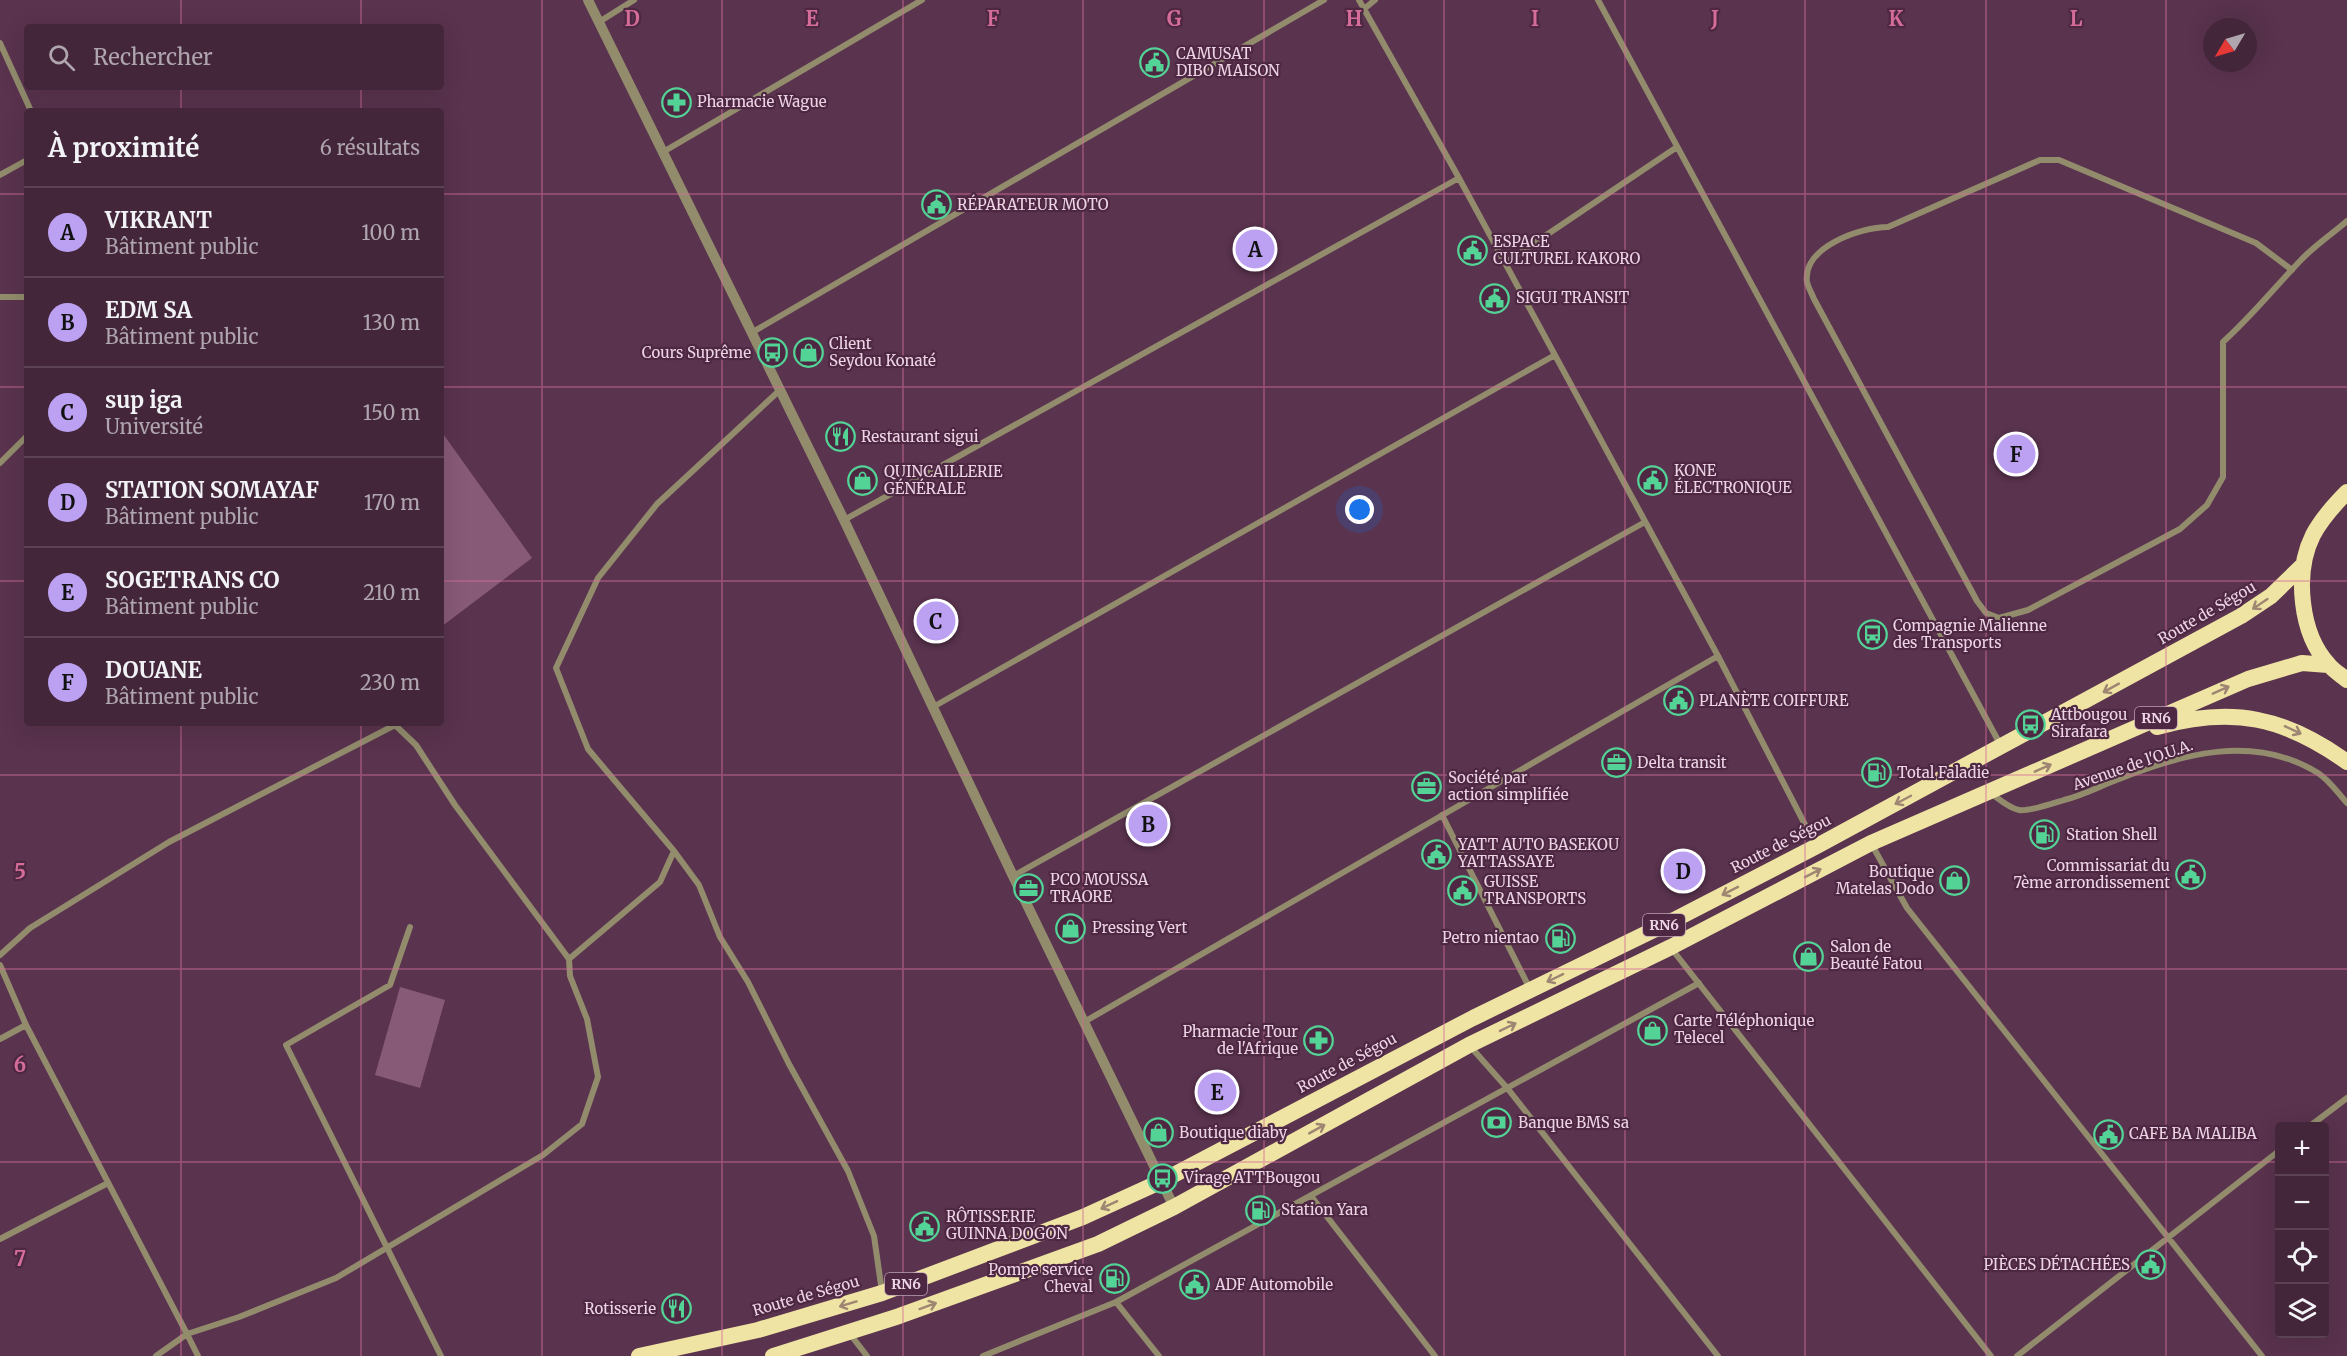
<!DOCTYPE html>
<html lang="fr">
<head>
<meta charset="utf-8">
<style>
	:root { --surface:#44263a; --page:#4e3245; --text:#f1f3f6; --muted:#afa5af; --line:#5c4354; --accent:#bca0f2 }
	body { margin:0; font-family:Merriweather,serif; background:var(--page); color:var(--text) }
	.controls { position:absolute; right:18px; bottom:18px; display:grid; overflow:hidden; border-radius:6px; box-shadow:0 6px 24px #0002 }
	.controls button { width:54px; height:54px; display:grid; place-items:center; padding:0; border:0; border-bottom:2px solid var(--line); background:var(--surface); color:var(--text); font:30px sans-serif }
	.compass { position:absolute; left:2203px; top:18px; width:54px; height:54px; border-radius:50%; background:var(--surface); box-shadow:0 6px 24px #0002; rotate:232deg }
	.you { position:absolute; left:1360px; top:510px; width:21px; height:21px; margin:-15px; border:4px solid #fff; border-radius:50%; background:#1a73e8; box-shadow:0 0 0 9px #1a73e833 }
	.badge { display:grid; place-items:center; width:39px; height:39px; border-radius:50%; background:var(--accent); color:#111; font-size:20px; font-weight:700 }
	.pin { position:absolute; translate:-50% -50%; border:3px solid #fff; box-shadow:0 2px 6px #0006 }
	.list { margin:0; padding:0; list-style:none }
	h2 { display:flex; justify-content:space-between; align-items:center; height:78px; margin:0; padding:0 24px; font-size:26px }
	h2 small { font-size:20px; font-weight:400; color:var(--muted) }
	.list li { display:grid; grid-template-columns:39px 1fr auto; gap:18px; align-items:center; box-sizing:border-box; height:90px; padding:0 24px; border-top:2px solid var(--line) }
	.list b { display:block; font-size:22px; white-space:nowrap }
	.list p { margin:0; font-size:20px; white-space:nowrap; color:var(--muted) }
	.list em { font-size:20px; font-style:normal; color:var(--muted) }
	.icon { flex:none; width:33px; height:33px; fill:none; stroke:currentColor; stroke-width:2; stroke-linecap:round; stroke-linejoin:round }
	.map { position:relative; flex:none; width:2347px; height:1356px; overflow:hidden }
	.search { position:absolute; background:var(--surface); box-shadow:0 6px 24px #0002; left:24px; top:24px; width:420px; height:66px; display:flex; align-items:center; gap:15px; box-sizing:border-box; padding:0 21px; border-radius:6px; color:var(--muted); font-size:22px }
	.panel { position:absolute; background:var(--surface); box-shadow:0 6px 24px #0002; left:24px; top:108px; width:420px; height:618px; border-radius:6px }
	.map>svg:first-child { display:block }
	.green { fill:#875a78 }
	.lines { fill:none; stroke-linecap:round; stroke-linejoin:round }
	.minor { stroke:#928c6d; stroke-width:6 }
	.tertiary { stroke:#928c6d; stroke-width:10 }
	.trunk { stroke:#efe4a3; stroke-width:16 }
	.oneway { stroke:#9e8673 }
	.grid { fill:none; stroke:#d56d99; stroke-width:1.5; stroke-opacity:0.55 }
	.labels { text-anchor:middle; stroke-width:4.5; stroke-linejoin:round; paint-order:stroke }
	.shield { fill:#4e2843; stroke:#bda0b4; stroke-width:1.5 }
	.shield-label { font-size:14px; font-weight:bold; fill:#edd4e4 }
	.poi-label { font-size:15px; fill:#edd4e4; stroke:#4e2843; text-anchor:start }
	.street-label { font-size:15px; fill:#edd4e4; stroke:#4e2843 }
	.grid-label { font-size:20px; text-anchor:middle; font-weight:bold; fill:#d56d99; stroke:#4e2843; stroke-width:4.5; stroke-linejoin:round; paint-order:stroke }
</style>
</head>
<body>
<div class="map">
<svg width="2347" height="1356" viewBox="0 0 2347 1356">
	<rect width="100%" height="100%" fill="#5a334e"/>
	<path class="green" d="M441 431 532 558 441 627Z
		M400 987 445 1000 420 1088 375 1075Z"/>
	<g class="lines">
		<path class="minor" d="M1359 0 1459 178 1718 656 1815 844
			M1598 0 2000 744
			M1364 9 1375 0
			M599 22 634 0
			M0 43 31 111
			M663 152 922 0
			M0 175 27 160
			M1505 263 1677 147
			M2292 270 2256 243 2059 160H2040L1888 227C1861 227 1802 247 1807 282 1808 287 1812 294 1814 299L1977 601 1986 613 1999 618 2028 610 2180 529 2207 505 2223 477V342C2252 316 2274 288 2301 260 2314 246 2332 234 2347 221
			M0 297H27
			M751 333 1324 0
			M780 390 657 504 598 578 556 668 588 749 674 851 699 885 720 937 748 982 789 1064 848 1171 874 1236 882 1292
			M0 463 27 436
			M844 520 1459 178
			M933 707 1555 355
			M1992 794C2000 800 2009 808 2019 810 2028 812 2054 803 2064 800 2084 795 2100 786 2119 779 2184 753 2255 734 2318 773 2329 780 2338 793 2347 803
			M1442 815 1530 989
			M1872 845 1907 908 2262 1356
			M1013 876 1645 522
			M410 927 390 985 286 1045 441 1356
			M1671 948 1991 1356
			M0 955 30 928 169 842 395 725 416 745 455 805 569 959
			M0 965 26 1025 187 1334 156 1356
			M1084 1022 1718 656
			M0 1039 26 1025
			M1469 1045 1508 1089 1718 1356
			M2310 1126 2347 1098
			M1311 1196 1435 1356
			M0 1239 108 1183
			M1116 1302 1159 1356
			M850 1334 867 1356
			M198 1356 187 1334 239 1317 336 1278 543 1155 582 1124 598 1077 587 1019 570 976 569 959 660 882 674 851
			M983 1356 1116 1302 1699 983
			M2017 1356 2280 1150"/>
		<path class="tertiary" d="M588 0 844 520 1013 876 1174 1207"/>
		<path class="trunk" d="M2347 492C2334 505 2322 518 2313 535 2294 573 2300 634 2329 665 2334 671 2341 675 2347 680
			M2157 727C2233 706 2284 717 2347 762
			M639 1356 758 1330 882 1293 1083 1217 1162 1181 1473 1018 1674 920 1817 846 2241 616 2271 596 2303 565
			M773 1356 899 1316 1098 1244 1174 1207 1469 1045 1671 947 1871 843 2248 679 2302 663 2328 665"/>
	</g>
	<defs><path id="oneway-shaft" d="M-6 0H5M1.5-3L5.5 0L1.5 3" fill="none" stroke-width="1.6" stroke-linecap="round" stroke-linejoin="round" transform="scale(1.5)"/></defs>
	<g class="oneway">
		<use href="#oneway-shaft" transform="translate(2260 604) rotate(146)"/>
		<use href="#oneway-shaft" transform="translate(2111 688) rotate(151)"/>
		<use href="#oneway-shaft" transform="translate(2221 690) rotate(-24)"/>
		<use href="#oneway-shaft" transform="translate(2293 730) rotate(25)"/>
		<use href="#oneway-shaft" transform="translate(2043 768) rotate(-24)"/>
		<use href="#oneway-shaft" transform="translate(1903 800) rotate(152)"/>
		<use href="#oneway-shaft" transform="translate(1813 873) rotate(-27)"/>
		<use href="#oneway-shaft" transform="translate(1730 891) rotate(153)"/>
		<use href="#oneway-shaft" transform="translate(1555 978) rotate(154)"/>
		<use href="#oneway-shaft" transform="translate(1508 1027) rotate(-26)"/>
		<use href="#oneway-shaft" transform="translate(1317 1129) rotate(-29)"/>
		<use href="#oneway-shaft" transform="translate(1109 1205) rotate(155)"/>
		<use href="#oneway-shaft" transform="translate(848 1304) rotate(163)"/>
		<use href="#oneway-shaft" transform="translate(928 1306) rotate(-20)"/>
	</g>
	<path class="grid" d="M181 0V27M361 0V27M542 0V1356M722 0V1356M903 0V1356M1083 0V1356M1264 0V1356M1444 0V1356M1625 0V1356M1805 0V1356M1986 0V1356M2166 0V1356M181 87V111M361 87V111M0 194H27M441 194H2347M0 387H27M441 387H2347M0 581H27M441 581H2347M181 723V1356M361 723V1356M0 775H2347M0 969H2347M0 1162H2280M2324 1162H2347"/>
	<defs>
		<symbol id="civic-ring" viewBox="-11 -11 22 22"><circle r="9.5" fill="#4e2843" stroke="#53d396" stroke-width="1.5"/><path d="M-.6-6.5H3V-4.5H.6V-3L4-1V1h2V6H-6V1h2V-1L-.6-3ZM-1.2 2.5V6h2.4V2.5Z" fill="#53d396"/></symbol>
		<symbol id="pharmacy-ring" viewBox="-11 -11 22 22"><circle r="9.5" fill="#4e2843" stroke="#53d396" stroke-width="1.5"/><path d="M-2-6h4v4h4v4h-4v4h-4v-4h-4v-4h4Z" fill="#53d396"/></symbol>
		<symbol id="bus-ring" viewBox="-11 -11 22 22"><circle r="9.5" fill="#4e2843" stroke="#53d396" stroke-width="1.5"/><path d="M-5-6H5V4H4V6H2V4H-2V6H-4V4H-5ZM-3.5-4V0h7V-4ZM-3.5 1.2v1.5H-2V1.2ZM2 1.2v1.5H3.5V1.2Z" fill="#53d396"/></symbol>
		<symbol id="shop-ring" viewBox="-11 -11 22 22"><circle r="9.5" fill="#4e2843" stroke="#53d396" stroke-width="1.5"/><path d="M-5-2.5h2.3a2.7 3.5 0 0 1 5.4 0H5L5.5 6h-11ZM-1.5-2.5h3a1.5 2.3 0 0 0-3 0Z" fill="#53d396"/></symbol>
		<symbol id="restaurant-ring" viewBox="-11 -11 22 22"><circle r="9.5" fill="#4e2843" stroke="#53d396" stroke-width="1.5"/><path d="M-5-6h1v4h1v-4h1v4h1v-4h1v5L-1.5 .5V6h-2V.5L-5-1ZM5-6V6H3V1.5H1.5Q1.5-4 5-6Z" fill="#53d396"/></symbol>
		<symbol id="office-ring" viewBox="-11 -11 22 22"><circle r="9.5" fill="#4e2843" stroke="#53d396" stroke-width="1.5"/><path d="M-6-3h4V-5.5h4V-3h4V5H-6ZM-1-4.5V-3h2v-1.5ZM-6 0V1H6V0Z" fill="#53d396"/></symbol>
		<symbol id="fuel-ring" viewBox="-11 -11 22 22"><circle r="9.5" fill="#4e2843" stroke="#53d396" stroke-width="1.5"/><path d="M-5.5-6h7V0h2V4h1.3V-2.5L3-4.5l.8-.8L6-3V5H2.5V1h-1V6h-7ZM-4.2-4.7v3.2H.2V-4.7Z" fill="#53d396"/></symbol>
		<symbol id="bank-ring" viewBox="-11 -11 22 22"><circle r="9.5" fill="#4e2843" stroke="#53d396" stroke-width="1.5"/><path d="M-6-4H6V4H-6ZM0-2.3a2.3 2.3 0 1 0 0 4.6a2.3 2.3 0 1 0 0-4.6Z" fill="#53d396"/></symbol>
	</defs>
	<g fill-rule="evenodd">
		<use href="#civic-ring" x="1138" y="46" width="33" height="33"/>
		<use href="#pharmacy-ring" x="660" y="86" width="33" height="33"/>
		<use href="#civic-ring" x="920" y="188" width="33" height="33"/>
		<use href="#civic-ring" x="1456" y="234" width="33" height="33"/>
		<use href="#civic-ring" x="1478" y="282" width="33" height="33"/>
		<use href="#bus-ring" x="756" y="336" width="33" height="33"/>
		<use href="#shop-ring" x="792" y="336" width="33" height="33"/>
		<use href="#restaurant-ring" x="824" y="420" width="33" height="33"/>
		<use href="#civic-ring" x="1636" y="464" width="33" height="33"/>
		<use href="#shop-ring" x="846" y="464" width="33" height="33"/>
		<use href="#bus-ring" x="1856" y="618" width="33" height="33"/>
		<use href="#civic-ring" x="1662" y="684" width="33" height="33"/>
		<use href="#bus-ring" x="2014" y="708" width="33" height="33"/>
		<use href="#office-ring" x="1600" y="746" width="33" height="33"/>
		<use href="#fuel-ring" x="1860" y="756" width="33" height="33"/>
		<use href="#office-ring" x="1410" y="770" width="33" height="33"/>
		<use href="#fuel-ring" x="2028" y="818" width="33" height="33"/>
		<use href="#civic-ring" x="1420" y="838" width="33" height="33"/>
		<use href="#civic-ring" x="2174" y="858" width="33" height="33"/>
		<use href="#shop-ring" x="1938" y="864" width="33" height="33"/>
		<use href="#office-ring" x="1012" y="872" width="33" height="33"/>
		<use href="#civic-ring" x="1446" y="874" width="33" height="33"/>
		<use href="#shop-ring" x="1054" y="912" width="33" height="33"/>
		<use href="#fuel-ring" x="1544" y="922" width="33" height="33"/>
		<use href="#shop-ring" x="1792" y="940" width="33" height="33"/>
		<use href="#shop-ring" x="1636" y="1014" width="33" height="33"/>
		<use href="#pharmacy-ring" x="1302" y="1024" width="33" height="33"/>
		<use href="#bank-ring" x="1480" y="1106" width="33" height="33"/>
		<use href="#shop-ring" x="1142" y="1116" width="33" height="33"/>
		<use href="#civic-ring" x="2092" y="1118" width="33" height="33"/>
		<use href="#bus-ring" x="1146" y="1162" width="33" height="33"/>
		<use href="#fuel-ring" x="1244" y="1194" width="33" height="33"/>
		<use href="#civic-ring" x="908" y="1210" width="33" height="33"/>
		<use href="#civic-ring" x="2134" y="1248" width="33" height="33"/>
		<use href="#fuel-ring" x="1098" y="1262" width="33" height="33"/>
		<use href="#civic-ring" x="1178" y="1268" width="33" height="33"/>
		<use href="#restaurant-ring" x="660" y="1292" width="33" height="33"/>
	</g>
	<g class="labels">
		<g class="shield">
			<rect x="2135" y="707" width="42" height="22" rx="4.5"/>
			<rect x="1643" y="914" width="42" height="22" rx="4.5"/>
			<rect x="885" y="1273" width="42" height="22" rx="4.5"/>
		</g>
		<g class="shield-label">
			<text x="2156" y="723">RN6</text>
			<text x="1664" y="930">RN6</text>
			<text x="906" y="1289">RN6</text>
		</g>
		<g class="poi-label">
			<text x="1176" y="59">CAMUSAT<tspan x="1176" dy="17">DIBO MAISON</tspan></text>
			<text x="697" y="107">Pharmacie Wague</text>
			<text x="957" y="210">RÉPARATEUR MOTO</text>
			<text x="1493" y="247">ESPACE<tspan x="1493" dy="17">CULTUREL KAKORO</tspan></text>
			<text x="1516" y="303">SIGUI TRANSIT</text>
			<text x="829" y="349">Client<tspan x="829" dy="17">Seydou Konaté</tspan></text>
			<text x="751" y="358" text-anchor="end">Cours Suprême</text>
			<text x="861" y="442">Restaurant sigui</text>
			<text x="1674" y="476">KONE<tspan x="1674" dy="17">ÉLECTRONIQUE</tspan></text>
			<text x="884" y="477">QUINCAILLERIE<tspan x="884" dy="17">GÉNÉRALE</tspan></text>
			<text x="1893" y="631">Compagnie Malienne<tspan x="1893" dy="17">des Transports</tspan></text>
			<text x="1699" y="706">PLANÈTE COIFFURE</text>
			<text x="2051" y="720">Attbougou<tspan x="2051" dy="17">Sirafara</tspan></text>
			<text x="1637" y="768">Delta transit</text>
			<text x="1897" y="778">Total Faladie</text>
			<text x="1448" y="783">Société par<tspan x="1448" dy="17">action simplifiée</tspan></text>
			<text x="2066" y="840">Station Shell</text>
			<text x="1458" y="850">YATT AUTO BASEKOU<tspan x="1458" dy="17">YATTASSAYE</tspan></text>
			<text x="2170" y="871" text-anchor="end">Commissariat du<tspan x="2170" dy="17">7ème arrondissement</tspan></text>
			<text x="1934" y="877" text-anchor="end">Boutique<tspan x="1934" dy="17">Matelas Dodo</tspan></text>
			<text x="1050" y="885">PCO MOUSSA<tspan x="1050" dy="17">TRAORE</tspan></text>
			<text x="1484" y="887">GUISSE<tspan x="1484" dy="17">TRANSPORTS</tspan></text>
			<text x="1092" y="933">Pressing Vert</text>
			<text x="1539" y="943" text-anchor="end">Petro nientao</text>
			<text x="1830" y="952">Salon de<tspan x="1830" dy="17">Beauté Fatou</tspan></text>
			<text x="1674" y="1026">Carte Téléphonique<tspan x="1674" dy="17">Telecel</tspan></text>
			<text x="1298" y="1037" text-anchor="end">Pharmacie Tour<tspan x="1298" dy="17">de l'Afrique</tspan></text>
			<text x="1518" y="1128">Banque BMS sa</text>
			<text x="1179" y="1138">Boutique diaby</text>
			<text x="2129" y="1139">CAFE BA MALIBA</text>
			<text x="1184" y="1183">Virage ATTBougou</text>
			<text x="1281" y="1215">Station Yara</text>
			<text x="946" y="1222">RÔTISSERIE<tspan x="946" dy="17">GUINNA DOGON</tspan></text>
			<text x="2130" y="1270" text-anchor="end">PIÈCES DÉTACHÉES</text>
			<text x="1093" y="1275" text-anchor="end">Pompe service<tspan x="1093" dy="17">Cheval</tspan></text>
			<text x="1215" y="1290">ADF Automobile</text>
			<text x="656" y="1314" text-anchor="end">Rotisserie</text>
		</g>
		<g class="street-label">
			<text transform="translate(2207 613) rotate(-30)" y="5">Route de Ségou</text>
			<text transform="translate(2133 765) rotate(-19)" y="5">Avenue de l'O.U.A.</text>
			<text transform="translate(1781 844) rotate(-27)" y="5">Route de Ségou</text>
			<text transform="translate(1347 1063) rotate(-28)" y="5">Route de Ségou</text>
			<text transform="translate(806 1296) rotate(-16)" y="5">Route de Ségou</text>
		</g>
	</g>
	<g class="grid-label">
		<text x="632" y="26">D</text>
		<text x="812" y="26">E</text>
		<text x="993" y="26">F</text>
		<text x="1174" y="26">G</text>
		<text x="1354" y="26">H</text>
		<text x="1535" y="26">I</text>
		<text x="1715" y="26">J</text>
		<text x="1896" y="26">K</text>
		<text x="2076" y="26">L</text>
		<text x="20" y="879">5</text>
		<text x="20" y="1072">6</text>
		<text x="20" y="1266">7</text>
	</g>
</svg>
<div class="controls">
<button>+</button>
<button>−</button>
<button><svg class="icon" aria-label="locate" viewBox="0 0 24 24"><circle cx="12" cy="12" r="6"/><path d="M12 2v4M12 18v4M2 12h4M18 12h4"/></svg></button>
<button><svg class="icon" aria-label="layers" viewBox="0 0 24 24"><path d="M12 4l9 5-9 5-9-5zM3 14l9 5 9-5"/></svg></button>
</div>
<svg class="compass" viewBox="-18 -18 36 36"><path d="M0-13l5 13h-10z" fill="#e53935"/><path d="M0 13l5-13h-10z" fill="#afa5af"/></svg>
<div class="you"></div>
<div class="pin badge" style="left:1255px;top:249px">A</div>
<div class="pin badge" style="left:1148px;top:824px">B</div>
<div class="pin badge" style="left:936px;top:621px">C</div>
<div class="pin badge" style="left:1683px;top:871px">D</div>
<div class="pin badge" style="left:1217px;top:1092px">E</div>
<div class="pin badge" style="left:2016px;top:454px">F</div>
<div class="search"><svg class="icon" aria-label="search" viewBox="0 0 24 24"><circle cx="10" cy="10" r="6"/><path d="M15 15l6 6"/></svg>Rechercher</div>
<section class="panel">
<h2>À proximité<small>6 résultats</small></h2>
<ul class="list">
<li><span class="badge">A</span><div><b>VIKRANT</b><p>Bâtiment public</p></div><em>100 m</em></li>
<li><span class="badge">B</span><div><b>EDM SA</b><p>Bâtiment public</p></div><em>130 m</em></li>
<li><span class="badge">C</span><div><b>sup iga</b><p>Université</p></div><em>150 m</em></li>
<li><span class="badge">D</span><div><b>STATION SOMAYAF</b><p>Bâtiment public</p></div><em>170 m</em></li>
<li><span class="badge">E</span><div><b>SOGETRANS CO</b><p>Bâtiment public</p></div><em>210 m</em></li>
<li><span class="badge">F</span><div><b>DOUANE</b><p>Bâtiment public</p></div><em>230 m</em></li>
</ul>
</section>
</div>
</body>
</html>
